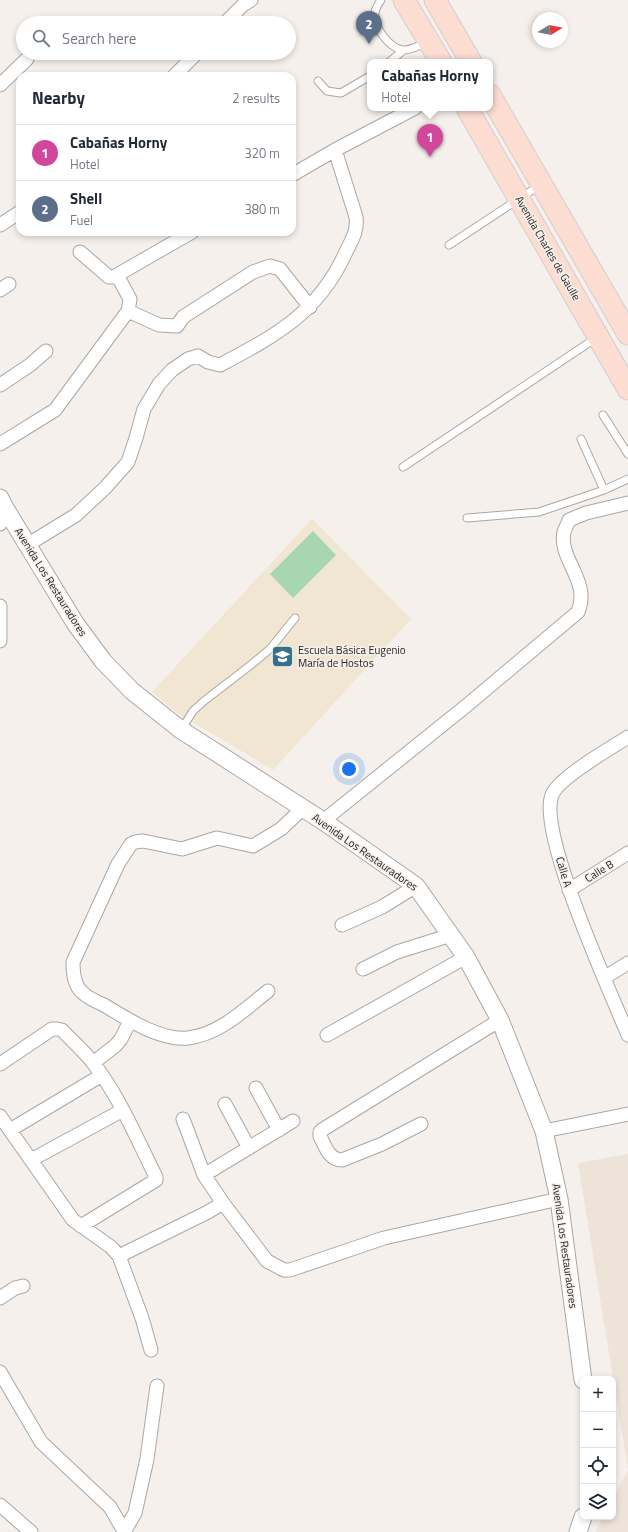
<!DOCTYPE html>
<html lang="en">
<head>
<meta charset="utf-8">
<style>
	:root { --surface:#fff; --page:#f6f6f7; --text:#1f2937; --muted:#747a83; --line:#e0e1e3; --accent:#367189 }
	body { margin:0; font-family:"Titillium Web",sans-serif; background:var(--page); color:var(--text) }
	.controls { position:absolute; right:12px; bottom:12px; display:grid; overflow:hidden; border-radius:8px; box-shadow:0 2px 6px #0003 }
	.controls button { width:36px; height:36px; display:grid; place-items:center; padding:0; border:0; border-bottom:1px solid var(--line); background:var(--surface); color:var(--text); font:20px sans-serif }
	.compass { position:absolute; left:532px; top:12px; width:36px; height:36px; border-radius:50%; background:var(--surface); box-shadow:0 2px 6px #0003; rotate:80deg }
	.you { position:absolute; left:349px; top:769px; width:14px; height:14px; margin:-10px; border:3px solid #fff; border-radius:50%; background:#1a73e8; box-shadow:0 0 0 6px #1a73e833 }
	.badge { display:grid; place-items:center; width:26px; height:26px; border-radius:50%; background:var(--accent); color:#fff; font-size:13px; font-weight:700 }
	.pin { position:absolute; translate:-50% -33px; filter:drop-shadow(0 1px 2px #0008) }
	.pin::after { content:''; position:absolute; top:21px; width:14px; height:12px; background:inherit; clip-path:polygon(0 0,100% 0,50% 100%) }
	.popup { position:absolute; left:367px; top:59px; width:126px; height:52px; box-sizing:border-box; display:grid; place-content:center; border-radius:8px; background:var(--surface); filter:drop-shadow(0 1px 3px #0005); font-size:13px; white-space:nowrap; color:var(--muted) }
	.popup b { font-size:15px; color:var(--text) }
	.popup::after { content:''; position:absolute; left:50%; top:100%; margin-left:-8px; border:8px solid transparent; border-top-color:var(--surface) }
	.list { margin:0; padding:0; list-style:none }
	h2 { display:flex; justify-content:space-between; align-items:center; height:52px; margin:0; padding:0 16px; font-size:17px }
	h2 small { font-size:13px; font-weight:400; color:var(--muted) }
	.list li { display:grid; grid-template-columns:26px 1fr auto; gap:12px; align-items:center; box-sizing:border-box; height:56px; padding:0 16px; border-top:1px solid var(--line) }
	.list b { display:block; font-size:15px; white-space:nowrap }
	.list p { margin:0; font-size:13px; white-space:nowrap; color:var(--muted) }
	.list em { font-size:13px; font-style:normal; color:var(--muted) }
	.icon { flex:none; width:22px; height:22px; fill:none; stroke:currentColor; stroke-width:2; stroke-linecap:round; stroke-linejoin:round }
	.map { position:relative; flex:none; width:628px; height:1532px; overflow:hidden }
	.search { position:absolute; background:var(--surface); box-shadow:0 2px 6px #0003; left:16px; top:16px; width:280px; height:44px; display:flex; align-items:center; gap:10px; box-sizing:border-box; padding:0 14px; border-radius:22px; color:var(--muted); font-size:15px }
	.panel { position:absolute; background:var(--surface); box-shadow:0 2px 6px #0003; left:16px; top:72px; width:280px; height:164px; border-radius:12px }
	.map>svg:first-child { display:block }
	.built { fill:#eee3d9 }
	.education { fill:#f1e6d2 }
	.green { fill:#a8d7af }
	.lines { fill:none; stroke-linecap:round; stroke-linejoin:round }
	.service-casing { stroke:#aba6a2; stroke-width:9 }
	.minor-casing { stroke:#aba6a2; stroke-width:15 }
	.tertiary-casing { stroke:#aba6a2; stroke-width:19 }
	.primary-casing { stroke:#cfcfce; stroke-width:23 }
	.service { stroke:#fff; stroke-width:7 }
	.minor { stroke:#fff; stroke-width:13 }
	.tertiary { stroke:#fff; stroke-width:17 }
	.primary { stroke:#fdddd2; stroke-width:21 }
	.labels { text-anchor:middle; stroke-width:3; stroke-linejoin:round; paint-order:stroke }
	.street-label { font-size:11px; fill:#252321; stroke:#f6f0ec }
	.poi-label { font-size:11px; fill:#252321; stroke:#f6f0ec; text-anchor:start }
</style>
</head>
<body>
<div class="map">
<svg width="628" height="1532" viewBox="0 0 628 1532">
	<rect width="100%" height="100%" fill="#f6f0ec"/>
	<path class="built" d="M628 1154V1532H595L603 1517H613V1498L628 1470 578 1163Z"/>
	<path class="education" d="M312 519 411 619 273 770 179 714 152 692Z"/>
	<path class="green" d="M313 531 336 555 293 598 270 574Z"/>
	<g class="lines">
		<defs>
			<path id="service" d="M381 0C378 5 375 8 375 14 374 28 389 47 402 50 409 51 420 45 427 43
				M389 62 404 50
				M318 81 327 91 341 93 370 76
				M449 245 540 185
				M603 415 628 454
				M581 439 604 490
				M403 467 596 338
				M467 518 539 512 604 490 628 479
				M181 730 193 711 204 701 252 664 270 649 295 618"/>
			<path id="minor" d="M225 23 243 5 251 0
				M174 76 197 53
				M0 85 27 59
				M292 175 335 150 415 108
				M0 225 20 212
				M80 252 109 277H113L117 275
				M0 290 9 284
				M128 311 159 325 177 326 183 317 253 272 270 266 280 269 310 307
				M0 385 30 365 46 351
				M0 444 55 410 128 311 130 299 117 275 192 232
				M0 524 5 508
				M27 545 76 515 105 488 128 462 136 438 144 409 159 384 172 370 188 359 198 356 208 362 220 365C275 336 318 313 345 254 351 241 358 232 356 217L335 150
				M0 606V641
				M628 737C611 748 558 778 552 795 537 832 611 993 628 1035
				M323 821 466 706 578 612C591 581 558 559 564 532 565 528 568 524 569 520L586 513 628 503
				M569 890 628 853
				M342 925 382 907 416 886
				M363 969 397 952 451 935
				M604 978 628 963
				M268 991C244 1010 220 1034 188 1038 161 1041 127 1019 104 1005 97 1002 88 998 83 993 74 986 73 973 73 962L118 864 131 844 135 842 143 841 182 849 217 838 253 846 281 829 302 809
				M327 1035 466 957
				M93 1063 115 1046 121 1039 130 1021
				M0 1064 52 1029H57L62 1030C72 1041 85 1052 94 1064 120 1098 137 1139 156 1177V1180L81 1226
				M256 1088 279 1130
				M225 1104 249 1148
				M0 1116 73 1220 111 1247 119 1256 142 1318 151 1350
				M183 1119 204 1175 223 1203 267 1261 284 1270H290L384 1238 559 1199
				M421 1124 382 1144 342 1160C329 1160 325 1146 320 1136V1132L322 1130 500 1020
				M10 1130 102 1075
				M544 1131 628 1114
				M31 1160 123 1110
				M204 1175 293 1121
				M119 1256 208 1212 223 1203
				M0 1298 15 1288 23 1286
				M0 1372 41 1442 110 1507 124 1531
				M0 1505 31 1532
				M124 1532 135 1513 147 1459 157 1386"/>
			<path id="tertiary" d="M0 498 5 508 75 623 103 661 132 691 181 730 323 821 416 886 466 957 500 1020 544 1131 559 1199 583 1380
				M578 1532 583 1517"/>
			<path id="primary" d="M404 0 441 62
				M435 0 471 62
				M490 95 628 334
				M467 108 628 389"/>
		</defs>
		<use href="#service" class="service-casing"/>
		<use href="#minor" class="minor-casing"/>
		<use href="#tertiary" class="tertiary-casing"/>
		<use href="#primary" class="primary-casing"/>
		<use href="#service" class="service"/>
		<use href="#minor" class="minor"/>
		<use href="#tertiary" class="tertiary"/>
		<use href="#primary" class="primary"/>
	</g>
	<defs>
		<symbol id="school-square" viewBox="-11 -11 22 22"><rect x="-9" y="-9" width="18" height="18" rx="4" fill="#367189" stroke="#f6f0ec"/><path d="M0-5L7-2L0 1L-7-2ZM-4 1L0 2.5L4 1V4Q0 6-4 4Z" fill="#fff"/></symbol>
	</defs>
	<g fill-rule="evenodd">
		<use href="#school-square" x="270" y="644" width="25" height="25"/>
	</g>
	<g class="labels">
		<g class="street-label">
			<text transform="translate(548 248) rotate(60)" y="4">Avenida Charles de Gaulle</text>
			<text transform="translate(51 582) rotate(58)" y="4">Avenida Los Restauradores</text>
			<text transform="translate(365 852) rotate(35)" y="4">Avenida Los Restauradores</text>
			<text transform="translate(599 871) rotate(-32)" y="4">Calle B</text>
			<text transform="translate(564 872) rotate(73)" y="4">Calle A</text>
			<text transform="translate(565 1246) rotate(82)" y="4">Avenida Los Restauradores</text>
		</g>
		<g class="poi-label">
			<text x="298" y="654">Escuela Básica Eugenio<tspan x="298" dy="13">María de Hostos</tspan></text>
		</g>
	</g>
</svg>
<div class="controls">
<button>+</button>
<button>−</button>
<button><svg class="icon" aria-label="locate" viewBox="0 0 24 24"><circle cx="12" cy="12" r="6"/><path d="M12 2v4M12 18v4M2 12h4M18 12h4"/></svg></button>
<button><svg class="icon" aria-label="layers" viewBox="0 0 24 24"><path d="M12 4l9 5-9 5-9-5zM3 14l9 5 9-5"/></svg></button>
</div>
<svg class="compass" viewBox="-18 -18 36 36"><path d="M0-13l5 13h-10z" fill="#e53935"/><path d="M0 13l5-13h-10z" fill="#747a83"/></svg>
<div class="you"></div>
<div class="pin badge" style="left:430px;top:157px;background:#d1479c">1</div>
<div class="popup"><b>Cabañas Horny</b>Hotel</div>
<div class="pin badge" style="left:369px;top:44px;background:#5c6f8a">2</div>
<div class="search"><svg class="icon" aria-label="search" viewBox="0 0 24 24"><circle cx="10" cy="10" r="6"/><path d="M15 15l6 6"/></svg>Search here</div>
<section class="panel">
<h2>Nearby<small>2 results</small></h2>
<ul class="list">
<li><span class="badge" style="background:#d1479c">1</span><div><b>Cabañas Horny</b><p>Hotel</p></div><em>320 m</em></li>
<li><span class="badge" style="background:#5c6f8a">2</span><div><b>Shell</b><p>Fuel</p></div><em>380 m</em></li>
</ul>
</section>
</div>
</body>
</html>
